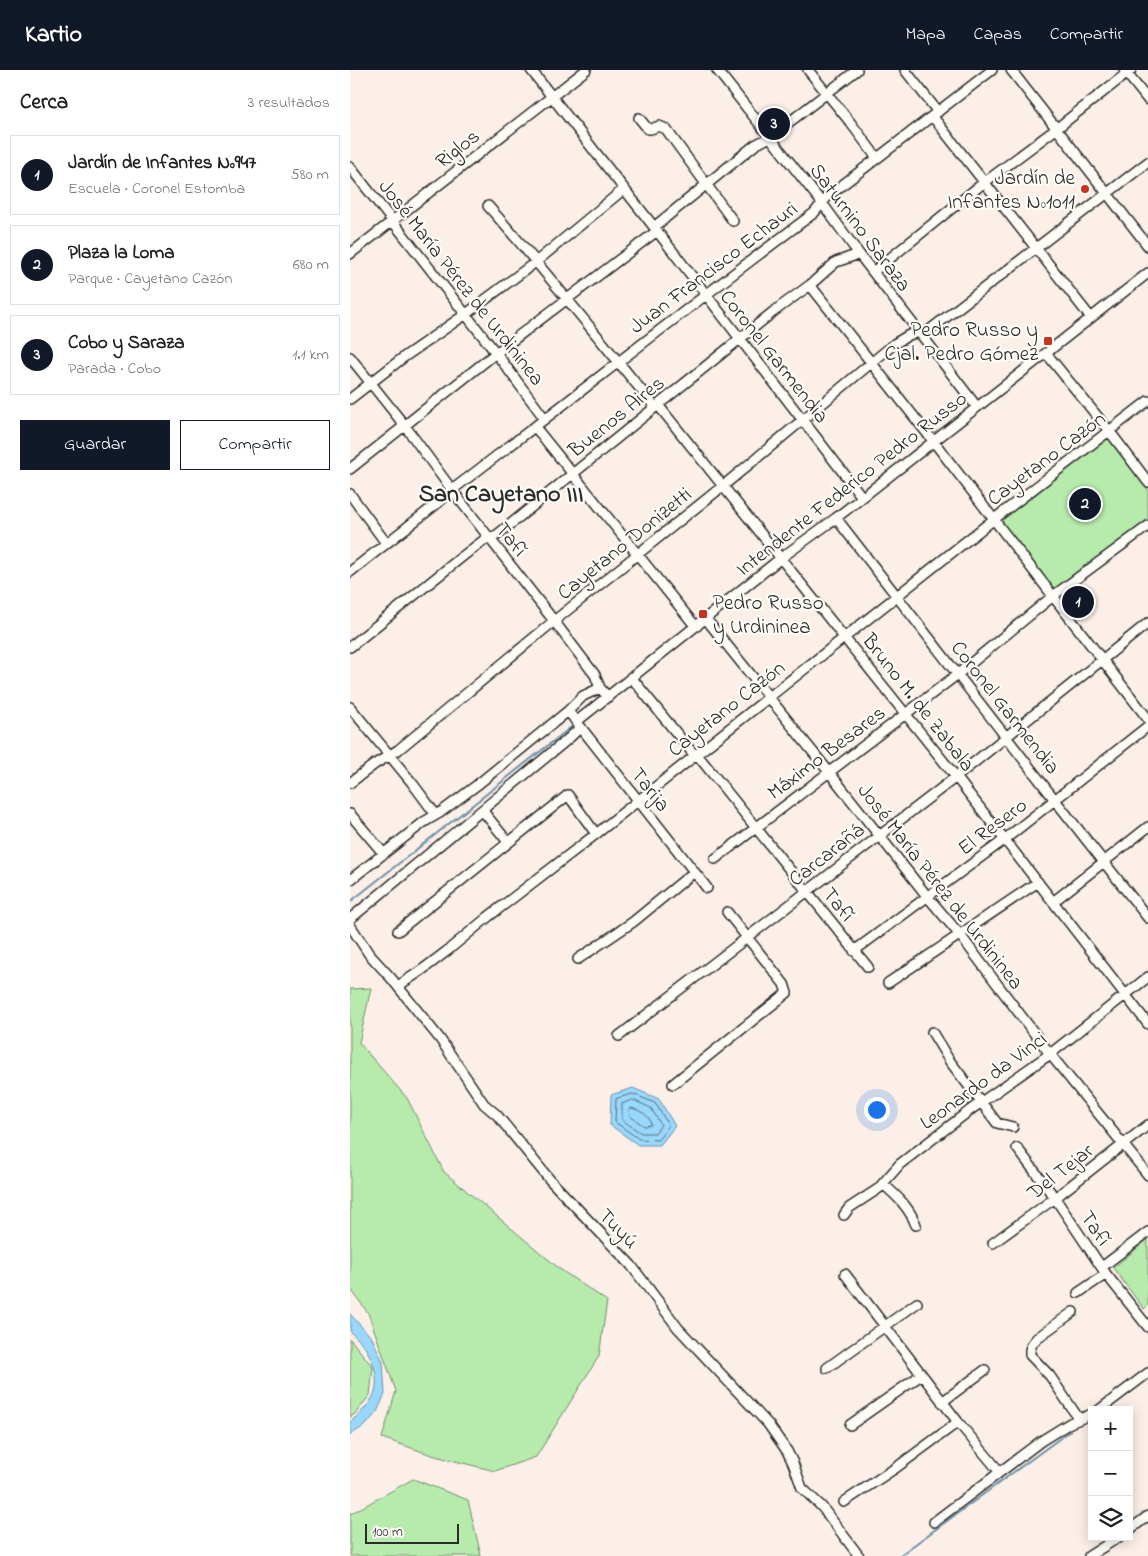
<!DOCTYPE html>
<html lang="es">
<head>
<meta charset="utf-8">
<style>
	:root { --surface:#fff; --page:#f2f2f2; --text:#202124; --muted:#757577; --line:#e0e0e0; --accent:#111827 }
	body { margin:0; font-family:"Indie Flower",sans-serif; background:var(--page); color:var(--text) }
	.controls { position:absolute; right:15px; bottom:15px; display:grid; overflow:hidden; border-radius:0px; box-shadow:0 2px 12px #0003 }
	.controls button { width:45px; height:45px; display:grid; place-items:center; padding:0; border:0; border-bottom:1px solid var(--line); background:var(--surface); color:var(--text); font:25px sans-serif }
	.scale { position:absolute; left:15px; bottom:12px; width:94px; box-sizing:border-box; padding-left:5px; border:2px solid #2b2b2b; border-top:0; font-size:14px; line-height:18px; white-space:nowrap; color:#2b2b2b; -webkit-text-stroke:4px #fdfcf7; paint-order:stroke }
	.you { position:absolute; left:526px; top:1039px; width:18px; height:18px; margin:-12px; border:4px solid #fff; border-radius:50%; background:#1a73e8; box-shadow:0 0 0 8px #1a73e833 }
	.badge { display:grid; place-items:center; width:32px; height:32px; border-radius:50%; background:var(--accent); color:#fff; font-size:16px; font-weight:700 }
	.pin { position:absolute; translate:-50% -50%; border:2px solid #fff; box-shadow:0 1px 5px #0006 }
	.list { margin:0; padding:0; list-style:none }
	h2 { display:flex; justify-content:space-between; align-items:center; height:65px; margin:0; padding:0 20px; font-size:21px }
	h2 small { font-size:16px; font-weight:400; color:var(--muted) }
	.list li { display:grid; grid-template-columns:32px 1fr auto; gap:15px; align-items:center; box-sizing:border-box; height:80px; margin:0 10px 10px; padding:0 10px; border:1px solid var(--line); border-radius:0px }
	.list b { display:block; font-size:19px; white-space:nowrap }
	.list p { margin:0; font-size:16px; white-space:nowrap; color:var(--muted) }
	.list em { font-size:16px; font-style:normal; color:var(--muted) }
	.actions { display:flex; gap:10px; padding:15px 20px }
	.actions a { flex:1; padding:11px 0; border:1px solid var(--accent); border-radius:0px; text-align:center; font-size:18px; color:var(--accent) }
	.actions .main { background:var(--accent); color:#fff }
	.icon { flex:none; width:28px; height:28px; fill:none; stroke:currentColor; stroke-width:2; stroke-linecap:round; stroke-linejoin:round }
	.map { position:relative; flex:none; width:798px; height:1486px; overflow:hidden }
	header { display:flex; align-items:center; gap:30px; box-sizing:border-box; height:70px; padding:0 25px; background:var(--accent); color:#fff }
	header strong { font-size:24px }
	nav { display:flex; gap:28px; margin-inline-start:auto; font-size:18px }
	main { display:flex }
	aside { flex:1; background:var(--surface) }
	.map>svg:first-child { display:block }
	.green { fill:#b6ebac; stroke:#708b6c }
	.water { fill:#99d7fb; stroke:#6d92a8 }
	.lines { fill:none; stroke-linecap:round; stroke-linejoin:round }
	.shore { stroke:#57707e; stroke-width:1 }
	.stream { stroke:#6d92a8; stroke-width:2 }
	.minor-casing { stroke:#2b2b2b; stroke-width:12 }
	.minor { stroke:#fdfcf7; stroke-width:9 }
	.poi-dot { fill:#c8321e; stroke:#fdfcf7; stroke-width:2 }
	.labels { text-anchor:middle; stroke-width:4.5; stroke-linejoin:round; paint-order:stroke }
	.street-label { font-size:21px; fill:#2b2b2b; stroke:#fdfcf7 }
	.poi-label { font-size:21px; fill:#2b2b2b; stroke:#fdfcf7; text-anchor:end }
	.quarter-label { font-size:24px; font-weight:bold; fill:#2b2b2b; stroke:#fdfcf7 }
</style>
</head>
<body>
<header>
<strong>Kartio</strong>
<nav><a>Mapa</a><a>Capas</a><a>Compartir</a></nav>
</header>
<main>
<aside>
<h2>Cerca<small>3 resultados</small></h2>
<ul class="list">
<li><span class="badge">1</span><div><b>Jardín de Infantes Nº947</b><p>Escuela · Coronel Estomba</p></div><em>580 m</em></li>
<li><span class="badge">2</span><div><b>Plaza la Loma</b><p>Parque · Cayetano Cazón</p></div><em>680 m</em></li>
<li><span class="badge">3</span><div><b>Cobo y Saraza</b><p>Parada · Cobo</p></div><em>1.1 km</em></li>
</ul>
<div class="actions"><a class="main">Guardar</a><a>Compartir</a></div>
</aside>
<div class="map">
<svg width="798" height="1486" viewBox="0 0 798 1486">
	<rect width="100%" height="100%" fill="#fbefe8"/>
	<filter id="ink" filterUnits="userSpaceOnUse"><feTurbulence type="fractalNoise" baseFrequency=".02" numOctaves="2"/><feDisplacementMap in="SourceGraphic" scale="10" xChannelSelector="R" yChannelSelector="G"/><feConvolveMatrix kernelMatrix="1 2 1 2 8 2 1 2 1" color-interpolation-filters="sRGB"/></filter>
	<g filter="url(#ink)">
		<path class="green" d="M758 368 798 419V449L705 521 650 451Z
			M21 918 9 973 57 1028 94 1102 211 1200 257 1231 249 1286 186 1387 145 1401 85 1386 32 1368 46 1321 18 1243 0 1218V919Z
			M798 1169V1235L794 1239 763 1198Z
			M0 1269 23 1297 20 1325 5 1344 0 1347Z
			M63 1409 118 1430 131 1486H0V1444Z"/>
		<path class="water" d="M283 1018 309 1029 325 1056 310 1075H288L260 1055 261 1025Z
			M0 1244 22 1268 33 1292 35 1324 27 1342 16 1355 0 1365V1352C8 1346 16 1338 21 1330 32 1314 24 1289 13 1275 10 1270 4 1266 0 1261Z"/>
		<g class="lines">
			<path class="shore" d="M283 1024 305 1033 318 1054V1057L308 1070 289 1069 265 1052 266 1029Z
				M283 1030 301 1038 311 1055 305 1063H291L272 1050V1034Z
				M282 1038C291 1042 300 1044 301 1055L294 1056 280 1046 279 1040Z"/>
			<path class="stream" d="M0 832 225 654
				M549 1486 720 1361"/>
			<defs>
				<path id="minor" d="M181 0 304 157 512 427
					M367 0 472 133 509 184 627 337
					M458 0 500 52 527 88
					M555 0 588 42
					M661 0 798 176
					M774 0 798 30
					M583 47 741 248
					M289 48 298 59H301L309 56 316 59 383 151
					M0 97 146 283 195 349
					M138 136C196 201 250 270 305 337
					M304 157 405 75 420 67 507 0
					M0 184 236 0
					M523 202 627 118 706 59 781 0
					M460 215 584 372 798 649
					M573 265 798 92
					M696 283 760 362 798 412
					M0 287 55 356 102 420 204 551 245 605 250 618 258 627
					M0 329 54 287 116 244 187 191 274 119
					M308 335 606 707 798 954
					M185 357 342 552 347 556
					M0 399 146 283 307 161
					M0 424 36 473
					M486 448 705 730 798 848
					M0 502 89 432 102 420C223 328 342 234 464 143L478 126 642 0
					M356 549 479 702 577 826 610 865 700 984 798 1105
					M0 577 113 486 134 470 147 465 423 242 460 215 486 192 509 184
					M281 607 341 681 349 687 518 897
					M0 637 63 714 86 745
					M218 641 357 818
					M226 652 431 488 486 448 798 203
					M0 713 25 694 48 680 204 551 373 416 544 274 559 265 570 262
					M132 740 158 772
					M0 744 34 784
					M365 789 608 604 703 526 798 456
					M0 810 74 752 91 742 127 715 218 641 233 626 250 618
					M703 832 798 757
					M0 849 218 669 231 657
					M0 855 19 884 41 908 90 969 134 1034 147 1045 200 1110 281 1195 328 1258 418 1354 437 1381 443 1393 452 1418 472 1437 509 1486
					M48 861 218 725 246 764
					M504 881 654 770 798 656
					M228 889 283 852 344 802
					M538 913 688 812
					M48 916 72 900 97 881 138 847 246 764 643 450 798 331
					M582 962 599 990 647 1053 663 1057
					M269 966 606 707 798 553
					M323 1014 437 923 434 914 377 842
					M667 1078 705 1128 756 1204 798 1257
					M533 1114C547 1126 559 1137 566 1155
					M494 1145 499 1138 528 1119 550 1094 623 1038 700 984 798 907
					M643 1173 705 1128 798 1055
					M752 1197 798 1162
					M495 1204 608 1352 649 1401
					M728 1223 756 1204
					M723 1242 687 1268 682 1274 680 1280V1285L700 1306 729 1349
					M477 1298 567 1233
					M592 1332 635 1300
					M749 1340 798 1303
					M500 1355 571 1305
					M494 1432 547 1397 608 1352
					M584 1452 691 1371 720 1353 742 1344
					M779 1460 798 1446
					M739 1486 769 1467"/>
			</defs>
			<use href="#minor" class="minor-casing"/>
			<use href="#minor" class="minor"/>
		</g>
	</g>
	<g class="poi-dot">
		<circle cx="735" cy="119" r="5"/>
		<rect x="693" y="266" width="10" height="10" rx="2.5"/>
		<rect x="348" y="539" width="10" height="10" rx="2.5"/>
	</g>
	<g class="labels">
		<g class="street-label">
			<text transform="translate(107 78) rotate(-38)" y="7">Riglos</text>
			<text transform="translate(511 157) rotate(53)" y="7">Saturnino Saraza</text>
			<text transform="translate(363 197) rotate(-37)" y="7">Juan Francisco Echauri</text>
			<text transform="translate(112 212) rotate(52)" y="7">José María Pérez de Urdininea</text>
			<text transform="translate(425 286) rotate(52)" y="7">Coronel Garmendia</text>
			<text transform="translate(266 346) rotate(-39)" y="7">Buenos Aires</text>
			<text transform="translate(696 388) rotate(-37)" y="7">Cayetano Cazón</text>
			<text transform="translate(501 413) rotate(-38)" y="7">Intendente Federico Pedro Russo</text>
			<text transform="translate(162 469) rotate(52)" y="7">Tafí</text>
			<text transform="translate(274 473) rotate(-39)" y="7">Cayetano Donizetti</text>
			<text transform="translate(569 632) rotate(52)" y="7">Bruno M. de Zabala</text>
			<text transform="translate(656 637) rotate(52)" y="7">Coronel Garmendia</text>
			<text transform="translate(376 638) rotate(-38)" y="7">Cayetano Cazón</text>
			<text transform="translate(476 682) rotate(-37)" y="7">Máximo Besares</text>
			<text transform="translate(301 719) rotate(52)" y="7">Tarija</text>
			<text transform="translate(642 756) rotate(-37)" y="7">El Resero</text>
			<text transform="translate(476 784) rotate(-38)" y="7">Carcarañá</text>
			<text transform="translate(591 816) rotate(52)" y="7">José María Pérez de Urdininea</text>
			<text transform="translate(489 834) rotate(51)" y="7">Tafí</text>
			<text transform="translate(633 1010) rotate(-36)" y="7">Leonardo da Vinci</text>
			<text transform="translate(710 1101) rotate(-38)" y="7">Del Tejar</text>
			<text transform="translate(269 1158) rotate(46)" y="7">Tuyú</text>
			<text transform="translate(746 1158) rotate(56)" y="7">Tafí</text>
		</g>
		<g class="poi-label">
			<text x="725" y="114">Jardín de<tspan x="725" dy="24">Infantes Nº1011</tspan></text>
			<text x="688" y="266">Pedro Russo y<tspan x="688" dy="24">Cjal. Pedro Gómez</tspan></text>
			<text x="363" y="539" text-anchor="start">Pedro Russo<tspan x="363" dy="24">y Urdininea</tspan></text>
		</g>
		<g class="quarter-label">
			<text x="151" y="431">San Cayetano III</text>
		</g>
	</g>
</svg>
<div class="controls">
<button>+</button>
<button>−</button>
<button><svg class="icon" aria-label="layers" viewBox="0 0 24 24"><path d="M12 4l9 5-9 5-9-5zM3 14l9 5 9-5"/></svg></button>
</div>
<div class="scale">100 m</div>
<div class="you"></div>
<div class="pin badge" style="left:728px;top:532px">1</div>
<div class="pin badge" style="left:735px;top:434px">2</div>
<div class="pin badge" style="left:424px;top:54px">3</div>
</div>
</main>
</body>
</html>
